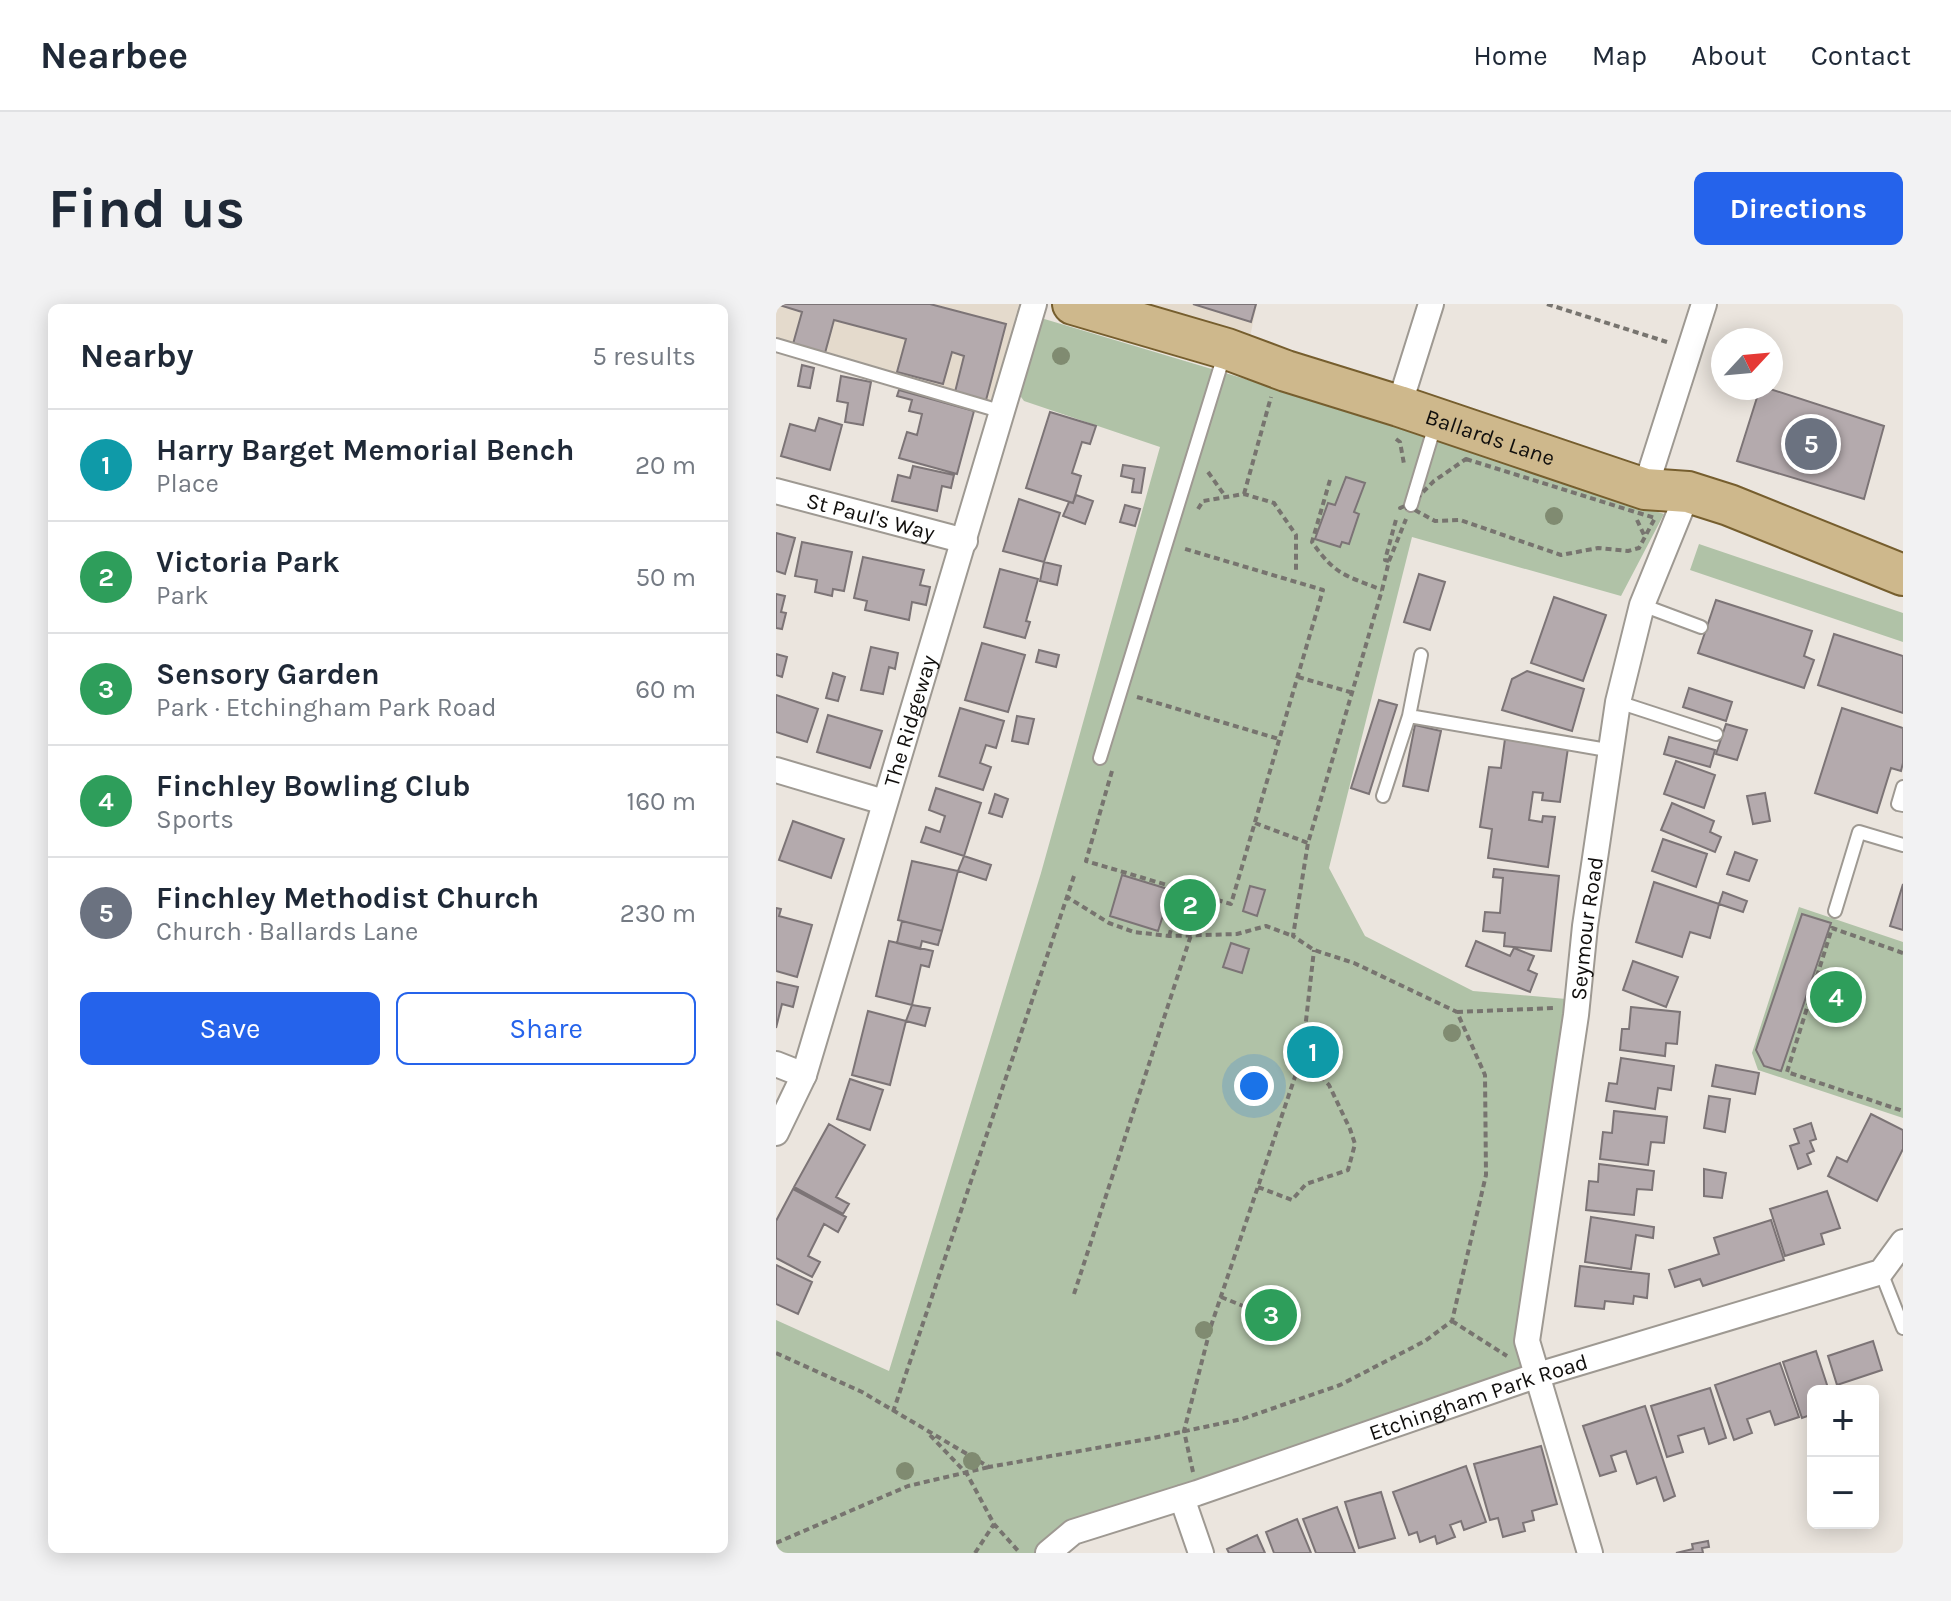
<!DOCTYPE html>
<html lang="en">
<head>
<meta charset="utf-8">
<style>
	:root { --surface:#fff; --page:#f2f2f3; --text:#1f2937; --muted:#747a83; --line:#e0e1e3; --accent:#2563eb }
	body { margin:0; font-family:Karla,sans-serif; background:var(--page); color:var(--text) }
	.controls { position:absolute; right:24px; bottom:24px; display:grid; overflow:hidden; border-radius:12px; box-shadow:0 4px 20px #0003 }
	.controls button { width:72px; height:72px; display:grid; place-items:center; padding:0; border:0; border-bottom:2px solid var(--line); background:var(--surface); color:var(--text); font:40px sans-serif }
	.compass { position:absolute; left:935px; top:24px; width:72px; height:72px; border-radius:50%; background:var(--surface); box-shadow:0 4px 20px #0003; rotate:64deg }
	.you { position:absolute; left:478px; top:782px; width:28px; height:28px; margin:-20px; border:6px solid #fff; border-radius:50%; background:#1a73e8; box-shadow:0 0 0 12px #1a73e833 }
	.badge { display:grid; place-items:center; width:52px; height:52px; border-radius:50%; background:var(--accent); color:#fff; font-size:26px; font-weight:700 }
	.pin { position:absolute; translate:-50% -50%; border:4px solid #fff; box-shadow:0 2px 8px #0006 }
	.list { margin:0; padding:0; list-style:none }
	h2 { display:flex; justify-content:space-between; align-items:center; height:104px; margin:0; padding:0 32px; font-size:34px }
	h2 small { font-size:26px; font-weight:400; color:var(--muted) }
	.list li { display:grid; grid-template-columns:52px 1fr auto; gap:24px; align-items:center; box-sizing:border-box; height:112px; padding:0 32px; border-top:2px solid var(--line) }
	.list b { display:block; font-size:30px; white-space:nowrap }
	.list p { margin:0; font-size:26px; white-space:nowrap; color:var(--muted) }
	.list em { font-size:26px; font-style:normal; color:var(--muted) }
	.actions { display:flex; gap:16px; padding:24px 32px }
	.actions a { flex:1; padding:18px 0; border:2px solid var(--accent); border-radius:12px; text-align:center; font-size:28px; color:var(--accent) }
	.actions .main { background:var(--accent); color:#fff }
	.map { position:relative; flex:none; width:1127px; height:1249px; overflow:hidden; border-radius:12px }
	header { display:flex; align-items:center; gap:48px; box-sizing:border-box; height:112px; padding:0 40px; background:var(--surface); border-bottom:2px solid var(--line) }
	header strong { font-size:38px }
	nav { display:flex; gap:44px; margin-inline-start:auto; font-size:28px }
	.intro { display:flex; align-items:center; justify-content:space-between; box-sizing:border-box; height:192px; padding:0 48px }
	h1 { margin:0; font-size:56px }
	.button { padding:20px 36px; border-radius:12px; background:var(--accent); color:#fff; font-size:28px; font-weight:700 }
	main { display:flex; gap:48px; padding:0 48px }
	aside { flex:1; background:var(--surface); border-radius:12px; box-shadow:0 4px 20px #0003 }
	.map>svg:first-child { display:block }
	.built { fill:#e4dacc }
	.green { fill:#b0c2a7 }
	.building { fill:#b4aaad; stroke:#7c7476; stroke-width:2 }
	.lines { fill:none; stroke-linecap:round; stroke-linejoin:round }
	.lane-casing { stroke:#9e9992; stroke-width:16 }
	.street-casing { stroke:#9e9992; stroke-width:28 }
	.primary-casing { stroke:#765e2e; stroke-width:44 }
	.path { stroke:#77746f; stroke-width:4; stroke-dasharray:6 4; stroke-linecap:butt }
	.lane { stroke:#fff; stroke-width:12 }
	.street { stroke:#fff; stroke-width:24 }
	.primary { stroke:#ceb88c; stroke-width:40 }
	.tree { fill:#808b71 }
	.labels { text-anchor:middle; stroke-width:6; stroke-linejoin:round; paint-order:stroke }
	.street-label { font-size:22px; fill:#110f0d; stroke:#f8f2eb }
</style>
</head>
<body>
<header>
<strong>Nearbee</strong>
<nav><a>Home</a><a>Map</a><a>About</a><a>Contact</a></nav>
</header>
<div class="intro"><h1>Find us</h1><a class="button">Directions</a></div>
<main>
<aside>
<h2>Nearby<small>5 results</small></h2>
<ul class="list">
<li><span class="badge" style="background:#0f9aa8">1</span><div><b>Harry Barget Memorial Bench</b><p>Place</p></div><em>20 m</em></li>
<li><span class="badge" style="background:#2e9e5b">2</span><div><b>Victoria Park</b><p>Park</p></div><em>50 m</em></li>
<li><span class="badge" style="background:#2e9e5b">3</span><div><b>Sensory Garden</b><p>Park · Etchingham Park Road</p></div><em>60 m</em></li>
<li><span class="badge" style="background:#2e9e5b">4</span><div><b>Finchley Bowling Club</b><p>Sports</p></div><em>160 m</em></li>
<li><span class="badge" style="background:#6b7280">5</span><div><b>Finchley Methodist Church</b><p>Church · Ballards Lane</p></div><em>230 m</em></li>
</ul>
<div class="actions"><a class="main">Save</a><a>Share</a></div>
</aside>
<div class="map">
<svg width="1127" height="1249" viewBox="0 0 1127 1249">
	<rect width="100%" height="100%" fill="#ebe5de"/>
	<path class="built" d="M0 0H258L226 108 0 44Z
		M368 0H481L474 33Z"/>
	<path class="green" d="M265 14 546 98 888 210 845 292 636 233 553 564 589 632 697 687 802 696 759 1070 411 1192 284 1249H0V1016L113 1067 265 569 384 143 248 97 242 89Z
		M923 240 1127 309V338L914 266Z
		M1023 603 1127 638V814L982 766 976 749Z"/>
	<path class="building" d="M0 0H154L230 20 209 100 178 92 188 52 176 48 167 80 121 68 130 35 58 16 49 49 17 40 26 8Z
		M417 0H480L475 18Z
		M26 61 38 64 34 84 22 82Z
		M65 72 95 78 87 121 69 118 72 99 61 97Z
		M984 84H991L1108 122 1088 195 961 157Z
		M123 86 198 107 181 170 123 154 131 128 141 131 146 110 133 107 136 96 121 92Z
		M274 108 320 122 314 140 306 138 296 169 305 172 297 199 250 184Z
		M43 114 66 121 54 166 5 152 14 120 39 127Z
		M347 161 369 164 365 189 356 188 358 175 345 172Z
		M137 162 178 171 175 184 166 182 161 207 116 197 122 171 134 174Z
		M570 173 589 179 578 208 583 210 573 240 566 238 564 243 539 235 552 199 559 201Z
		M300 191 317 197 309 220 287 212 293 198 297 199Z
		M243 195 284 209 268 258 227 247Z
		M349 201 364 205 359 222 344 218Z
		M0 229 19 234 9 270 0 267Z
		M26 238 76 248 68 287 57 285 56 292 39 288 41 276 19 272Z
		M87 253 148 266 144 281 154 283 150 301 136 298 133 316 89 306 91 297 78 294Z
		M268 258 285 262 281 281 264 277Z
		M224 265 262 275 250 317 254 318 249 334 208 323Z
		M643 270 669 278 654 326 628 318Z
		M0 290 9 292 5 308 10 309 6 325 0 324Z
		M778 293 830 311 807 377 755 359Z
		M940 296 1036 327 1028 352 1038 356 1028 384 922 349Z
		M1058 330 1127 352V409L1042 381Z
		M206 339 249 351 232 408 189 396Z
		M95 343 122 349 119 365 113 363 107 390 85 386Z
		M263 346 283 351 280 363 260 358Z
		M0 350 11 353 6 373 0 371Z
		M751 367 808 385 796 427 726 406 736 375Z
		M57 369 69 373 62 397 50 394Z
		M913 384 956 398 950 417 907 403Z
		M0 391 42 405 31 438 0 428Z
		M603 396 621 401 593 490 575 484Z
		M184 404 228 417 220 444 210 441 204 459 215 463 207 486 163 472Z
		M1066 404 1127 424V459L1125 467 1115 464 1101 509 1039 489Z
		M52 411 106 427 94 464 41 448Z
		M241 412 258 415 252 440 236 437Z
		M950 420 971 426 961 456 940 450Z
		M639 421 665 427 652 487 627 482Z
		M893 433 939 446 934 463 888 450Z
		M729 435 792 444 784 498 766 496 767 489 757 488 753 516 766 518 767 512 779 513 772 563 712 554 716 525 704 523 713 463 725 464Z
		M900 457 939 471 928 504 888 490Z
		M160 484 205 499 188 552 145 538 150 523 164 528 169 512 153 506Z
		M989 489 994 517 977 520 971 492Z
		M219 490 232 495 226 513 213 509Z
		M896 499 938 517 934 528 945 533 939 548 885 526Z
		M17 517 68 535 55 574 3 556Z
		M887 535 931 550 920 583 876 567Z
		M959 548 981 556 973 577 951 570Z
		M188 552 215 561 210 576 182 567Z
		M136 557 182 567 166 627 122 616Z
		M718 565 783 572 775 647 728 642 729 629 707 627 709 608 724 609 727 574 717 573Z
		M346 571 395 586 382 627 334 612Z
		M878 578 943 600 934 634 914 628 906 653 860 638Z
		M1127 580V626L1114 622Z
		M474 582 489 586 481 612 467 607Z
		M947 588 971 597 967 608 943 600Z
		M0 604 5 605 3 612 36 621 21 673 0 667Z
		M1026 610 1055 619 1005 767 988 762 980 746Z
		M126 617 166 627 162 641 146 637 144 645 121 639Z
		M113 637 157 647 153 663 145 661 136 701 100 692Z
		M700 637 734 652 738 644 758 652 752 666 761 670 754 688 690 662Z
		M455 639 473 645 466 669 447 663Z
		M857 657 902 673 890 703 847 686Z
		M0 678 22 683 17 703 6 700 0 724Z
		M136 701 154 704 149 722 130 717Z
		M855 703 904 708 901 740 890 739 889 752 844 746 846 725H853Z
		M92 707 130 717 114 781 76 771Z
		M845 754 898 762 895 786 882 784 879 805 830 797 833 779 841 780Z
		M940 761 983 769 979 790 936 782Z
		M74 775 107 786 94 826 61 815Z
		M933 792 954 795 949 828 928 824Z
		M838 807 891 813 888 839 875 838 872 861 824 855 827 828 836 829Z
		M1095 810 1127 826V845L1101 897 1052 872 1061 853 1071 858Z
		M1035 819 1040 835 1034 837 1038 847 1031 850 1035 860 1022 865 1014 842 1023 839 1018 825Z
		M53 820 89 841 60 893 73 900 67 910 18 883Z
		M823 860 878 867 876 886 861 885 858 911 810 906 813 877 822 878Z
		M928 865 950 869 946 894 928 892Z
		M17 885 70 913 62 928 48 920 32 952 44 958 36 973 0 954V917Z
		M1051 887 1064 924 1045 930 1048 940 1009 952 994 905Z
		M815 913 878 923 877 934 860 931 855 965 809 958Z
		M995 916 1008 956 927 982 924 975 899 983 893 966 943 950 938 934Z
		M0 961 36 978 22 1010 0 1000Z
		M804 962 873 970 871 994 858 992 857 1000 829 997 828 1005 799 1002Z
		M1097 1037 1106 1066 1061 1081 1052 1052Z
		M1040 1047 1053 1087H1037V1110L1026 1114 1007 1058Z
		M1004 1059 1023 1113 999 1121 994 1107 971 1115 976 1129 958 1136 939 1081Z
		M934 1084 950 1134 933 1140 928 1124 902 1132 907 1148 891 1153 875 1102Z
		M869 1102 899 1192 888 1197 880 1173 861 1180 850 1147 835 1152 840 1167 824 1172 807 1122Z
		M765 1142 781 1200 756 1207 758 1216 747 1219 749 1227 727 1233 722 1214 714 1216 698 1160Z
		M690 1162 710 1218 688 1226 685 1217 674 1221 679 1233 661 1240 659 1232 644 1238 641 1228 633 1231 617 1188Z
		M605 1188 619 1234 583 1244 569 1198Z
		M561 1203 579 1249H540L527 1215Z
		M521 1215 535 1249H498L490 1228Z
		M481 1231 489 1249H453L451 1245Z
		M932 1237 933 1243 926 1244 927 1249H900L917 1245 916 1240Z"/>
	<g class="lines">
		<defs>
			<path id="lane" d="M0 41 227 108
				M635 201 660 118
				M866 301 925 323
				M842 398 940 430
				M633 412 645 351
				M324 454 449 48
				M1127 483 1122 500 1127 501
				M607 492 633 412 837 447
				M1059 607 1083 528 1127 541
				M1105 968 1127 1024"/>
			<g id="street">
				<path d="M623 102 655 0"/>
				<path d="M869 185 928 0"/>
				<path id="s1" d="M0 187 189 237"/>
				<path d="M0 466 108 498"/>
				<path d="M0 760 28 771"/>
				<path id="s2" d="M0 829 28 771 258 0"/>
				<path d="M406 1194 425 1249"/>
				<path id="s3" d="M272 1249 297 1228 421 1189 762 1071 1105 968 1127 938"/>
				<path id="s4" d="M814 1249 751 1037 800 711 809 622 842 398 866 301 912 188"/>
			</g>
			<g id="primary">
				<path id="s5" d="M297 0 451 45 510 67 623 102 869 185 912 188 953 201 1127 271"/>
			</g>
		</defs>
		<use href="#lane" class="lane-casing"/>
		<use href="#street" class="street-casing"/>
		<use href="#primary" class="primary-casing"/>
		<path class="path" d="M771 0 891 38
			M620 135 624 138 628 160
			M690 155 856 207 879 214 863 244 852 247 822 244 785 251 684 216 659 217 635 204H624L636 199 658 177Z
			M432 168 449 192
			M554 176 536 238C560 272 569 271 606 286
			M468 190 495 93
			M422 205 427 197 468 190 498 199 520 231V267
			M861 216 869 233
			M613 257 630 215
			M522 373 574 388
			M361 393 503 435
			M336 467 310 557 455 600 547 286 406 244
			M479 519 532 539
			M298 572 291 593 333 619 358 628 393 632 461 630 490 622 517 632
			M393 632 405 593
			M1127 649 1056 624 1011 768 1127 807
			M681 708 779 704
			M482 883 516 896 530 880 572 866 579 840 574 825 553 781 526 752
			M298 990 415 631
			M445 993 487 1010
			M486 1014a11 11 0 1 1 22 0a11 11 0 1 1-22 0Z
			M676 1017 731 1052
			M0 1049 86 1088 213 1163 377 1134 466 1115 564 1081 649 1037 676 1017 710 871 709 771 681 708 578 659 538 646 517 632 532 539 606 286 613 257 609 256 621 212
			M117 1108 291 593
			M154 1131 191 1170 218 1220 244 1249
			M417 1168 408 1127 435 1022 526 752 538 646
			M0 1239 132 1182 213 1163
			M199 1249 218 1220"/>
		<use href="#lane" class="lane"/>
		<use href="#street" class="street"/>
		<use href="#primary" class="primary"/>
	</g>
	<g class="tree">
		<circle cx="285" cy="52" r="9"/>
		<circle cx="778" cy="212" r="9"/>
		<circle cx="676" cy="729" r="9"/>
		<circle cx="428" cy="1026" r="9"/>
		<circle cx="196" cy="1157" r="9"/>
		<circle cx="129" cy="1167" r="9"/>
	</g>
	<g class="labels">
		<g class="street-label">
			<text dy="8" stroke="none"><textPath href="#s5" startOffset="438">Ballards Lane</textPath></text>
			<text dy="8" stroke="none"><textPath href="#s1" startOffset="98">St Paul's Way</textPath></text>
			<text dy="8" stroke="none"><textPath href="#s2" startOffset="434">The Ridgeway</textPath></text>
			<text dy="8" stroke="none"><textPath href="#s4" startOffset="638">Seymour Road</textPath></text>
			<text dy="8" stroke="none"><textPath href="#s3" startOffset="460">Etchingham Park Road</textPath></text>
		</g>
	</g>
</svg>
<div class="controls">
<button>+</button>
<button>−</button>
</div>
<svg class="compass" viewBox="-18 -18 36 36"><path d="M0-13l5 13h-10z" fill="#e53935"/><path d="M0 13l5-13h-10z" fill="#747a83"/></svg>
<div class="you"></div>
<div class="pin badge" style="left:537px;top:748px;background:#0f9aa8">1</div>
<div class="pin badge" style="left:414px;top:601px;background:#2e9e5b">2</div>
<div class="pin badge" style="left:495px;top:1011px;background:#2e9e5b">3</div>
<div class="pin badge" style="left:1060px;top:693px;background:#2e9e5b">4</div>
<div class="pin badge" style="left:1035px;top:140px;background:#6b7280">5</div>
</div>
</main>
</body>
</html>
